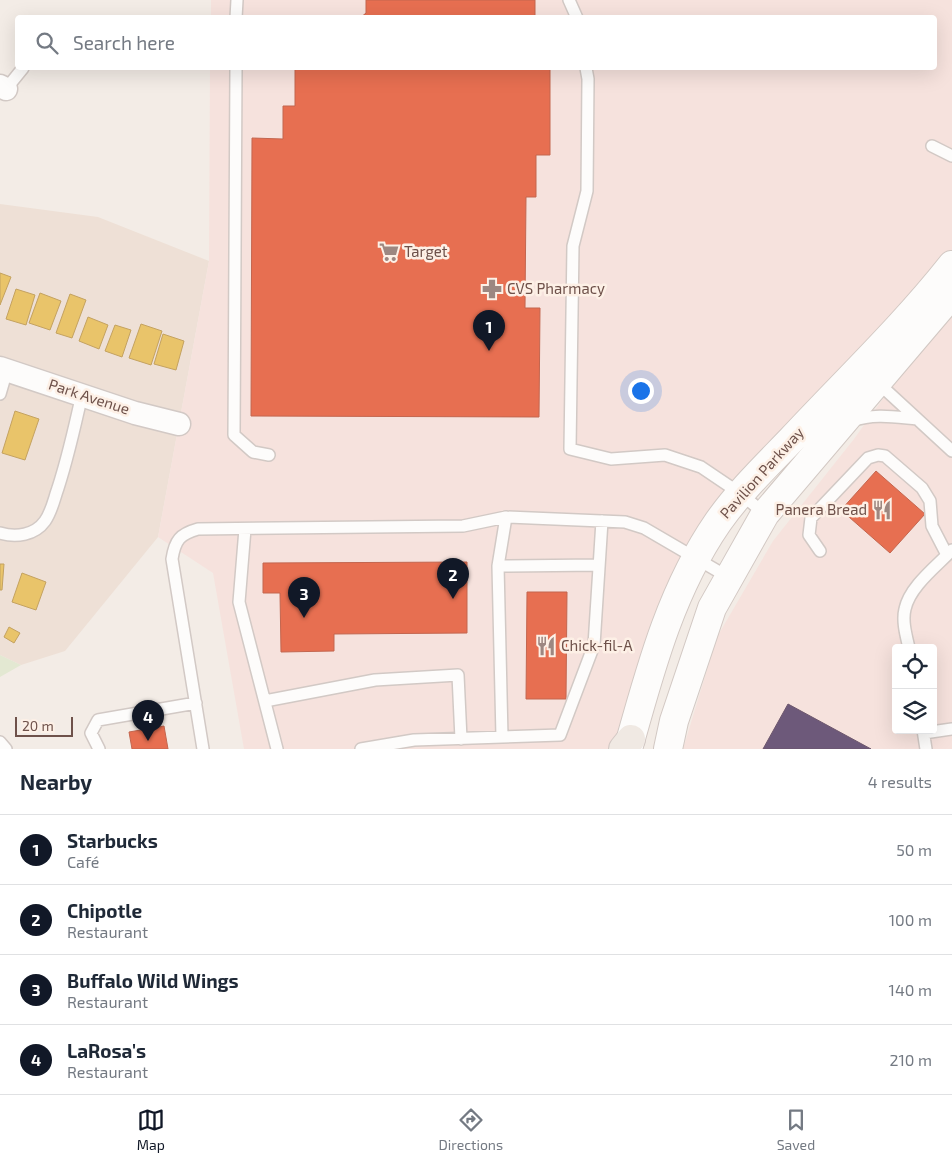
<!DOCTYPE html>
<html lang="en">
<head>
<meta charset="utf-8">
<style>
	:root { --surface:#fff; --page:#f2f2f3; --text:#1f2937; --muted:#747a83; --line:#e0e1e3; --accent:#111827 }
	body { margin:0; font-family:"Exo 2",sans-serif; background:var(--page); color:var(--text) }
	.controls { position:absolute; right:15px; bottom:15px; display:grid; overflow:hidden; border-radius:5px; box-shadow:0 5px 20px #0002 }
	.controls button { width:45px; height:45px; display:grid; place-items:center; padding:0; border:0; border-bottom:1px solid var(--line); background:var(--surface); color:var(--text); font:25px sans-serif }
	.scale { position:absolute; left:15px; bottom:12px; width:58px; box-sizing:border-box; padding-left:5px; border:2px solid #6e514a; border-top:0; font-size:14px; line-height:18px; white-space:nowrap; color:#6e514a; -webkit-text-stroke:4px #fdf0e6; paint-order:stroke }
	.you { position:absolute; left:640px; top:390px; width:18px; height:18px; margin:-12px; border:4px solid #fff; border-radius:50%; background:#1a73e8; box-shadow:0 0 0 8px #1a73e833 }
	.badge { display:grid; place-items:center; width:32px; height:32px; border-radius:50%; background:var(--accent); color:#fff; font-size:16px; font-weight:700 }
	.pin { position:absolute; translate:-50% -41px; filter:drop-shadow(0 1px 2px #0008) }
	.pin::after { content:''; position:absolute; top:26px; width:18px; height:15px; background:inherit; clip-path:polygon(0 0,100% 0,50% 100%) }
	.list { margin:0; padding:0; list-style:none }
	h2 { display:flex; justify-content:space-between; align-items:center; height:65px; margin:0; padding:0 20px; font-size:21px }
	h2 small { font-size:16px; font-weight:400; color:var(--muted) }
	.list li { display:grid; grid-template-columns:32px 1fr auto; gap:15px; align-items:center; box-sizing:border-box; height:70px; padding:0 20px; border-top:1px solid var(--line) }
	.list b { display:block; font-size:19px; white-space:nowrap }
	.list p { margin:0; font-size:16px; white-space:nowrap; color:var(--muted) }
	.list em { font-size:16px; font-style:normal; color:var(--muted) }
	.icon { flex:none; width:28px; height:28px; fill:none; stroke:currentColor; stroke-width:2; stroke-linecap:round; stroke-linejoin:round }
	.map { position:relative; flex:none; width:952px; height:749px; overflow:hidden }
	.search { position:absolute; background:var(--surface); box-shadow:0 5px 20px #0002; left:15px; right:15px; top:15px; height:55px; display:flex; align-items:center; gap:12px; box-sizing:border-box; padding:0 18px; border-radius:5px; color:var(--muted); font-size:19px }
	.sheet { height:345px; background:var(--surface) }
	nav { display:flex; justify-content:space-around; align-items:center; box-sizing:border-box; height:70px; border-top:1px solid var(--line); background:var(--surface); font-size:14px; color:var(--muted) }
	nav a { display:grid; justify-items:center; gap:2px }
	nav .on { color:var(--accent) }
	.map>svg:first-child { display:block }
	.residential { fill:#eee0d6 }
	.commercial { fill:#f6e2dd; fill-rule:evenodd }
	.green { fill:#e3e8d2 }
	.homes { fill:#e9c46a; stroke:#c4a260 }
	.shops { fill:#e76f51; stroke:#c3664f }
	.offices { fill:#6d597a; stroke:#6d576c }
	.lines { fill:none; stroke-linecap:round; stroke-linejoin:round }
	.service-casing { stroke:#d2c9c5; stroke-width:14 }
	.minor-casing { stroke:#d2c9c5; stroke-width:25 }
	.secondary-casing { stroke:#d2c8c3; stroke-width:30 }
	.primary-casing { stroke:#d3c8c4; stroke-width:30 }
	.service { stroke:#fdfcfb; stroke-width:11 }
	.minor { stroke:#fdfcfb; stroke-width:22 }
	.secondary { stroke:#fdfcfb; stroke-width:28 }
	.primary { stroke:#f0e9e3; stroke-width:28 }
	.labels { text-anchor:middle; stroke-width:5; stroke-linejoin:round; paint-order:stroke }
	.poi-label { font-size:15px; fill:#6e514a; stroke:#fdf0e6; text-anchor:start }
	.street-label { font-size:15px; fill:#6e514a; stroke:#fdf0e6 }
</style>
</head>
<body>
<div class="map">
<svg width="952" height="749" viewBox="0 0 952 749">
	<rect width="100%" height="100%" fill="#f3ece6"/>
	<path class="residential" d="M0 204 98 217 209 261 158 537 65 651 21 665 0 655Z"/>
	<path class="commercial" d="M211 0H952V265L718 522 628 749H244L213 573 158 537 209 261 210 68H934V18H211Z
		M952 310V749H683L717 637 773 541 854 439 921 346ZM896 648H933V730H896Z"/>
	<path class="green" d="M0 655 21 665 0 677Z"/>
	<path class="homes" d="M0 273 11 277 0 305Z
		M16 289 35 295 26 325 6 319Z
		M40 293 61 301 50 330 29 323Z
		M70 294 86 300 72 338 56 333Z
		M88 317 108 325 99 349 79 341Z
		M141 324 162 331 151 365 129 358Z
		M115 325 131 330 122 357 105 351Z
		M163 334 184 341 176 370 154 364Z
		M15 411 39 419 25 460 2 453Z
		M0 564H4L2 590H0Z
		M22 573 46 582 36 610 12 602Z
		M9 627 20 633 14 643 4 637Z"/>
	<path class="shops" d="M366 0H535V18H360L366 13Z
		M295 68 550 69V155H536V197H526L525 308H540L539 417 251 416 252 138 283 139V106H295Z
		M876 471 925 514 890 553 841 510Z
		M467 562V633L334 634V651L281 652 280 593H263V563Z
		M527 592H567L566 699H526Z
		M164 726 168 749H132L129 732Z"/>
	<path class="offices" d="M788 704 871 749H763Z"/>
	<g class="lines">
		<defs>
			<path id="service" d="M569 0 577 18
				M236 18 237 0
				M236 68 234 435 253 452 269 455
				M586 68 588 79 587 191 573 246 570 449 611 459 665 455 701 467 741 494 765 514
				M6 89 23 68
				M932 146 952 156
				M876 381 952 451
				M0 394 7 370
				M852 421C874 413 895 417 917 419
				M245 529 239 602 277 749
				M0 533C16 538 35 535 45 521 52 511 54 499 58 488 68 457 75 426 82 394
				M820 551 809 535 811 518 868 458 878 455 885 456 922 488 930 501 932 526 947 555
				M498 566 599 565
				M909 648C906 635 902 621 905 609 910 586 937 566 952 550
				M265 701 375 680 458 675 461 739
				M923 730 926 749
				M924 733 952 729
				M502 737 498 566 506 517
				M0 742 6 749
				M99 749 91 733 98 720 196 703
				M203 749 172 559C175 540 180 534 198 529L463 526 506 517 625 522 644 528 728 577
				M361 749 414 740 560 735 594 645 602 521"/>
			<path id="minor" d="M0 86 6 89
				M0 368 135 413 179 424"/>
			<path id="secondary" d="M628 749C650 670 671 590 718 522 739 492 766 466 791 440 845 382 903 327 952 265
				M668 749 674 721 712 608 765 514 952 294"/>
			<path id="primary" d="M623 749 631 739"/>
		</defs>
		<use href="#service" class="service-casing"/>
		<use href="#minor" class="minor-casing"/>
		<use href="#secondary" class="secondary-casing"/>
		<use href="#primary" class="primary-casing"/>
		<use href="#service" class="service"/>
		<use href="#minor" class="minor"/>
		<use href="#secondary" class="secondary"/>
		<use href="#primary" class="primary"/>
	</g>
	<defs>
		<symbol id="supermarket-bare" viewBox="-9 -9 18 18"><path d="M-6-5.5h2.5l.6 2H6L4.5 2H-2.5L-4.4-4H-6ZM-1.5 3.2a1.3 1.3 0 1 0 .1 0ZM3 3.2a1.3 1.3 0 1 0 .1 0Z" fill="#9d8781" stroke="#fdf0e6" stroke-width="2.5" paint-order="stroke"/></symbol>
		<symbol id="pharmacy-bare" viewBox="-9 -9 18 18"><path d="M-2-6h4v4h4v4h-4v4h-4v-4h-4v-4h4Z" fill="#9d8781" stroke="#fdf0e6" stroke-width="2.5" paint-order="stroke"/></symbol>
		<symbol id="restaurant-bare" viewBox="-9 -9 18 18"><path d="M-5-6h1v4h1v-4h1v4h1v-4h1v5L-1.5 .5V6h-2V.5L-5-1ZM5-6V6H3V1.5H1.5Q1.5-4 5-6Z" fill="#9d8781" stroke="#fdf0e6" stroke-width="2.5" paint-order="stroke"/></symbol>
	</defs>
	<g fill-rule="evenodd">
		<use href="#supermarket-bare" x="375" y="238" width="28" height="28"/>
		<use href="#pharmacy-bare" x="478" y="275" width="28" height="28"/>
		<use href="#restaurant-bare" x="868" y="496" width="28" height="28"/>
		<use href="#restaurant-bare" x="532" y="632" width="28" height="28"/>
	</g>
	<g class="labels">
		<g class="poi-label">
			<text x="404" y="257">Target</text>
			<text x="507" y="294">CVS Pharmacy</text>
			<text x="867" y="515" text-anchor="end">Panera Bread</text>
			<text x="561" y="651">Chick-fil-A</text>
		</g>
		<g class="street-label">
			<text transform="translate(89 397) rotate(18)" y="5">Park Avenue</text>
			<text transform="translate(762 473) rotate(-48)" y="5">Pavilion Parkway</text>
		</g>
	</g>
</svg>
<div class="controls">
<button><svg class="icon" aria-label="locate" viewBox="0 0 24 24"><circle cx="12" cy="12" r="6"/><path d="M12 2v4M12 18v4M2 12h4M18 12h4"/></svg></button>
<button><svg class="icon" aria-label="layers" viewBox="0 0 24 24"><path d="M12 4l9 5-9 5-9-5zM3 14l9 5 9-5"/></svg></button>
</div>
<div class="scale">20 m</div>
<div class="you"></div>
<div class="pin badge" style="left:489px;top:351px">1</div>
<div class="pin badge" style="left:453px;top:599px">2</div>
<div class="pin badge" style="left:304px;top:618px">3</div>
<div class="pin badge" style="left:148px;top:741px">4</div>
<div class="search"><svg class="icon" aria-label="search" viewBox="0 0 24 24"><circle cx="10" cy="10" r="6"/><path d="M15 15l6 6"/></svg>Search here</div>
</div>
<section class="sheet">
<h2>Nearby<small>4 results</small></h2>
<ul class="list">
<li><span class="badge">1</span><div><b>Starbucks</b><p>Café</p></div><em>50 m</em></li>
<li><span class="badge">2</span><div><b>Chipotle</b><p>Restaurant</p></div><em>100 m</em></li>
<li><span class="badge">3</span><div><b>Buffalo Wild Wings</b><p>Restaurant</p></div><em>140 m</em></li>
<li><span class="badge">4</span><div><b>LaRosa's</b><p>Restaurant</p></div><em>210 m</em></li>
</ul>
</section>
<nav>
<a class="on"><svg class="icon" aria-label="map" viewBox="0 0 24 24"><path d="M3 6l6-2 6 2 6-2v14l-6 2-6-2-6 2zM9 4v14M15 6v14"/></svg>Map</a>
<a><svg class="icon" aria-label="directions" viewBox="0 0 24 24"><path d="M12 3l9 9-9 9-9-9zM9 14v-3h6M13 9l2 2-2 2"/></svg>Directions</a>
<a><svg class="icon" aria-label="saved" viewBox="0 0 24 24"><path d="M7 4h10v16l-5-4-5 4z"/></svg>Saved</a>
</nav>
</body>
</html>
